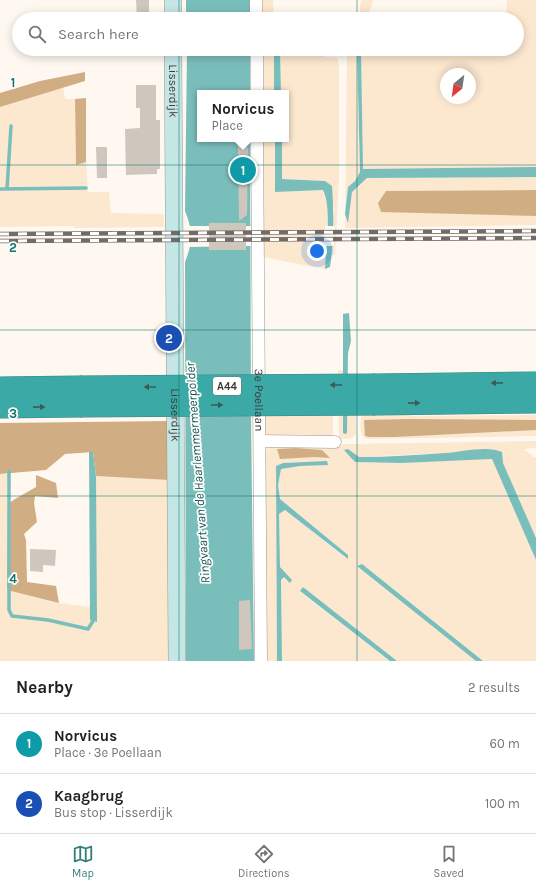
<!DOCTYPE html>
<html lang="en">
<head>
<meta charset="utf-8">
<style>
	:root { --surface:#fff; --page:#f6f6f6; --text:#202124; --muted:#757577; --line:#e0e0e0; --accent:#347d7b }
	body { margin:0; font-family:Karla,sans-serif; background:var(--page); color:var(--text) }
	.compass { position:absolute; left:440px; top:68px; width:36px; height:36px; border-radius:50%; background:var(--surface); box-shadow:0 2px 10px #0003; rotate:209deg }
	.you { position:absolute; left:317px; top:251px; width:14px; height:14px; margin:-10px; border:3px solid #fff; border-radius:50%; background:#1a73e8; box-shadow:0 0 0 6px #1a73e833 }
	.badge { display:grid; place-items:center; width:26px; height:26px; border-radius:50%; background:var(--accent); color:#fff; font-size:13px; font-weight:700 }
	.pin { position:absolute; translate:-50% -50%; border:2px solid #fff; box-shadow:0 1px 4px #0006 }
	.popup { position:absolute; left:197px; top:90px; width:92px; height:52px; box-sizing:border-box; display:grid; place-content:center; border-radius:0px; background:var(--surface); filter:drop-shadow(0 1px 3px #0005); font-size:13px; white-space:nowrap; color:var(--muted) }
	.popup b { font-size:15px; color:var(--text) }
	.popup::after { content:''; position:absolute; left:50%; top:100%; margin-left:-8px; border:8px solid transparent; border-top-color:var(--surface) }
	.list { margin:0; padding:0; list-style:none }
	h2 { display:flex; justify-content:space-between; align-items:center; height:52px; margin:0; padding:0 16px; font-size:17px }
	h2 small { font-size:13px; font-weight:400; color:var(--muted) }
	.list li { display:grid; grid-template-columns:26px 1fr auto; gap:12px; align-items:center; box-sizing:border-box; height:60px; padding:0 16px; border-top:1px solid var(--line) }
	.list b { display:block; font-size:15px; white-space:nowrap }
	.list p { margin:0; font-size:13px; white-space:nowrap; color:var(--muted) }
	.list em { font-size:13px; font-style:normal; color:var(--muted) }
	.icon { flex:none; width:22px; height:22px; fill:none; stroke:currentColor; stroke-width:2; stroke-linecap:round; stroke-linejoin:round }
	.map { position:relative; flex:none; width:536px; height:661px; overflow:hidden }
	.search { position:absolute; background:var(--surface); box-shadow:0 2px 10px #0003; left:12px; right:12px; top:12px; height:44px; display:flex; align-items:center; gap:10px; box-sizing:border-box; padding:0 14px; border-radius:22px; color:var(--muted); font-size:15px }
	.sheet { height:172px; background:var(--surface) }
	nav { display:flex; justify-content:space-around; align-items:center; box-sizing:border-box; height:56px; border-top:1px solid var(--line); background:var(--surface); font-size:11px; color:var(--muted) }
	nav a { display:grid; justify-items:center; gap:2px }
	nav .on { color:var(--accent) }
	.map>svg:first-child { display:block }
	.green { fill:#fce7cf; fill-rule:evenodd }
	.forest { fill:#d1ad84 }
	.water { fill:#7abebb }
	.pier { fill:#fff8f0 }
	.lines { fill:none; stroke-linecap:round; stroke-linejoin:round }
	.stream { stroke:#7abebb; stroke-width:3.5 }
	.building { fill:#cfc7bd }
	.street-casing { stroke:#9f978e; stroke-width:13 }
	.secondary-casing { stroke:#9f978e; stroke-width:18 }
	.highway-casing { stroke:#3c837f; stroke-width:23 }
	.street { stroke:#fff; stroke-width:12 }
	.secondary { stroke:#c4e6e5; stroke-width:17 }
	.highway { stroke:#3baaa7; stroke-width:22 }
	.rail-casing { stroke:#716c67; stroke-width:4.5 }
	.rail { stroke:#fff; stroke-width:3; stroke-dasharray:9; stroke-linecap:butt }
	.highway-bridge-casing { stroke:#3c837f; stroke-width:23; stroke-linecap:butt }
	.highway-bridge { stroke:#3baaa7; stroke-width:22 }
	.oneway { fill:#3d5c58 }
	.grid { fill:none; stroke:#0f766e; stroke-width:1; stroke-opacity:0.55 }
	.labels { text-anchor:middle; stroke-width:3.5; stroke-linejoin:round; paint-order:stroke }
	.shield { fill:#fff; stroke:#787572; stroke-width:1 }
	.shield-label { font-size:11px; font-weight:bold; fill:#3e3a36 }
	.street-label { font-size:12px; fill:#3e3a36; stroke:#fff }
	.water-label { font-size:13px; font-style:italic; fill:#1a5553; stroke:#fff }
	.grid-label { font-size:13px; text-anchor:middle; font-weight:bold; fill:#0f766e; stroke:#fff; stroke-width:3.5; stroke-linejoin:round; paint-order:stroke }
</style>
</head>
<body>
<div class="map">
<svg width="536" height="661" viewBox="0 0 536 661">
	<rect width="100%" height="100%" fill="#fff8f0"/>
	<path class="green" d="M260 0H273L274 19H260Z
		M362 0H373L369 13 485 19H360V5Z
		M507 0H536V167L363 169 361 49H517V19H506ZM446 74H470V98H446Z
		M261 49H274V93H261Z
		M280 49H324V57L338 58V63L339 65V179L335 255H332L334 207 325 181 282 179V139H286V93H281Z
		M347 49H357L360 172 355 181 348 187 347 222 352 192 367 178 536 177V190L386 191 499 214 536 216V225L345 228Z
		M63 87 65 99H75L76 165 86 162 88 192H109L111 213 164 214V227L74 228V226L0 227V107Z
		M262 139H275V192L323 190C332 208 326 248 325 269L262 257Z
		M338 370H344L343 433H347L348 378H355L356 433C353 440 346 439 339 439Z
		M380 410 413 416 536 415V420H365V436L369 437H396L536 430V436L367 439C357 435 361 420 362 411Z
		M264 415H333V437L273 439 264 435Z
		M536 441V448L524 449 534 457H536V538L503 463 484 449 446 453 359 457 348 449 355 462 402 463 492 459 536 560V661H483L362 564 358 566 476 661H397L303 587 300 592 390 661H282L281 580 284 577 280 567 279 514 285 510 347 559 348 555 280 499 278 485 281 469 300 466 327 465V461L283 463 276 466 277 661H264V453C268 445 276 446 283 445Z
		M0 474H8V590L59 603 90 607V620L96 622V476L169 480 170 661H0Z"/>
	<path class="forest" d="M85 72V81L0 107V93L40 81Z
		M86 98V162L76 165 75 99Z
		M536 190V216L381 212 378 203 386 191Z
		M408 419 536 420V430L396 437H369L365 436 364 420Z
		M169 421V480L96 476 93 452 65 454 46 470 0 474V423Z
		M296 448 322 450 330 458 315 457 280 459 277 449Z
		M36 475 56 483 58 498 35 496 34 503 37 522 24 534 26 540 27 582 56 586 59 603 7 590 8 504 15 499 36 487Z"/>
	<path class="water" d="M186 0H250V19H186Z
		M187 49H250V93H200V139H250L251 418 254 661H186L185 262C193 242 193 231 185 211Z
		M274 49H280L281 93H274Z
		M357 49H361L363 169 536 167V177L367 178 352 192 348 223 345 214 348 187 355 181 360 172Z
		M275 139H282V179L325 181 332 186C334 213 334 241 330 267L325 269C326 248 332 208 323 190L275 192Z
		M349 313 351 341 348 353 347 433 345 434 343 433V314Z
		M348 449 359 457C388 457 416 455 445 453 461 452 488 445 502 452L503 463 536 538V560L492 459 402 463 355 462 344 450Z
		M89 452H93L96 476 97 622 90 620Z
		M327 461 328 465 300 466 281 469 278 485 280 499 348 555V559L285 510 279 514 280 567 292 580 290 583 284 577 281 580 282 661H277L276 466 283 463Z
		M362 564 483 661H476L357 566Z
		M303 587 397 661H390L300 591Z"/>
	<path class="pier" d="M188 226H252V246L188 247Z
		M325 226H335L334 246H324Z"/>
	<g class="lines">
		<path class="stream" d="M0 189 86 188
			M7 189 11 126
			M9 471V610L12 616 48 620 88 629 93 621V618"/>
	</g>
	<path class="building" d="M136 0H149V19H137Z
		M136 85H156V120H160V169H157V174L126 175 125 129 140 128V108H136Z
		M238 145H245L248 148 247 215 239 221Z
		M96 147H107V178H97Z
		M209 223H246V250H209Z
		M30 549 56 550 55 566 43 565V572L30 571Z
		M250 600 252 649 239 650V601Z"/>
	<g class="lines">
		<defs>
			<g id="street">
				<path d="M256 0V19"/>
				<path d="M257 49V93"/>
				<path id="s1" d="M257 139 261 661"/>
				<path d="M260 441 335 442"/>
			</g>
			<g id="secondary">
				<path d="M173 0V19"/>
				<path id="s2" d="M173 49 177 661"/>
			</g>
			<path id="highway" d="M375 385 536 383
				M0 388 80 387
				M375 404 536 402
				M0 407 80 406"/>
		</defs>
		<use href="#street" class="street-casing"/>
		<use href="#secondary" class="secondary-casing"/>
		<use href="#highway" class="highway-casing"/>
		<use href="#street" class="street"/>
		<use href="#secondary" class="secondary"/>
		<use href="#highway" class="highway"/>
		<defs>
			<path id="rail" d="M0 234 536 231
				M0 241 536 238"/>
		</defs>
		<use href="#rail" class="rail-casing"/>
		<use href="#rail" class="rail"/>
		<defs>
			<path id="highway-bridge" d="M80 387 375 385
				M80 406 375 404"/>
		</defs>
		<use href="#highway-bridge" class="highway-bridge-casing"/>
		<use href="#highway-bridge" class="highway-bridge"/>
	</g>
	<defs><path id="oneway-solid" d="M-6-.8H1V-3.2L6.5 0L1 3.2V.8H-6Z"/></defs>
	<g class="oneway">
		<use href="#oneway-solid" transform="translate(497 383) rotate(179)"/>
		<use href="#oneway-solid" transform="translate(336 385) rotate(180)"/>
		<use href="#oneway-solid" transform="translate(150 387) rotate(180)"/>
		<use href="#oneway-solid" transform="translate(414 403) rotate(-1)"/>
		<use href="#oneway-solid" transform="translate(217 405)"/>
		<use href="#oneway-solid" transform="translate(39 407) rotate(-1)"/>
	</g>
	<path class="grid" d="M179 0V19M357 0V19M179 49V661M357 49V661M0 165H536M0 330H536M0 496H536"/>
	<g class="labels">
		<rect class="shield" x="213" y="377" width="28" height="18" rx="3"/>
		<g class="shield-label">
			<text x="227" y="390">A44</text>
		</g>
		<g class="street-label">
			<text dy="4" stroke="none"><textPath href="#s2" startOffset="42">Lisserdijk</textPath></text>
			<text dy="4" stroke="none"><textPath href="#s1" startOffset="261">3e Poellaan</textPath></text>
			<text dy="4" stroke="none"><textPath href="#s2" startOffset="366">Lisserdijk</textPath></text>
		</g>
		<g class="water-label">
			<text transform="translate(197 473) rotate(-94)" y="5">Ringvaart van de Haarlemmermeerpolder</text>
		</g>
	</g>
	<g class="grid-label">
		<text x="13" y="87">1</text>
		<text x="13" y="252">2</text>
		<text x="13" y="418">3</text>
		<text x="13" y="583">4</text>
	</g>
</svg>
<svg class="compass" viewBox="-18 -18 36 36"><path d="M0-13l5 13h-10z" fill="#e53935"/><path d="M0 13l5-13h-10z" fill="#757577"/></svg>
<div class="you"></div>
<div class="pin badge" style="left:243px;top:170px;background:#0f9aa8">1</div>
<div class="popup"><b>Norvicus</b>Place</div>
<div class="pin badge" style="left:169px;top:338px;background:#1a4fb4">2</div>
<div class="search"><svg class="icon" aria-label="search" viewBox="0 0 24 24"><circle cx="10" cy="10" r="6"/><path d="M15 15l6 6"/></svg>Search here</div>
</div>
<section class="sheet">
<h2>Nearby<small>2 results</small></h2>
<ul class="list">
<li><span class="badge" style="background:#0f9aa8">1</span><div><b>Norvicus</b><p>Place · 3e Poellaan</p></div><em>60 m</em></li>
<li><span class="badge" style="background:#1a4fb4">2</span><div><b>Kaagbrug</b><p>Bus stop · Lisserdijk</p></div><em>100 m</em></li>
</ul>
</section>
<nav>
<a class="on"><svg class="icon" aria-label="map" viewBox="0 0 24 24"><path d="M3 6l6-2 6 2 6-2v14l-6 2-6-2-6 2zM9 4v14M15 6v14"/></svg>Map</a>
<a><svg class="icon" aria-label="directions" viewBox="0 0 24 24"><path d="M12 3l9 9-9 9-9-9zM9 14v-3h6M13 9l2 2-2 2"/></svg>Directions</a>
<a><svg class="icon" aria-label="saved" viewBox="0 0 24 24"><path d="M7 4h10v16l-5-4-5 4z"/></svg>Saved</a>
</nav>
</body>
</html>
